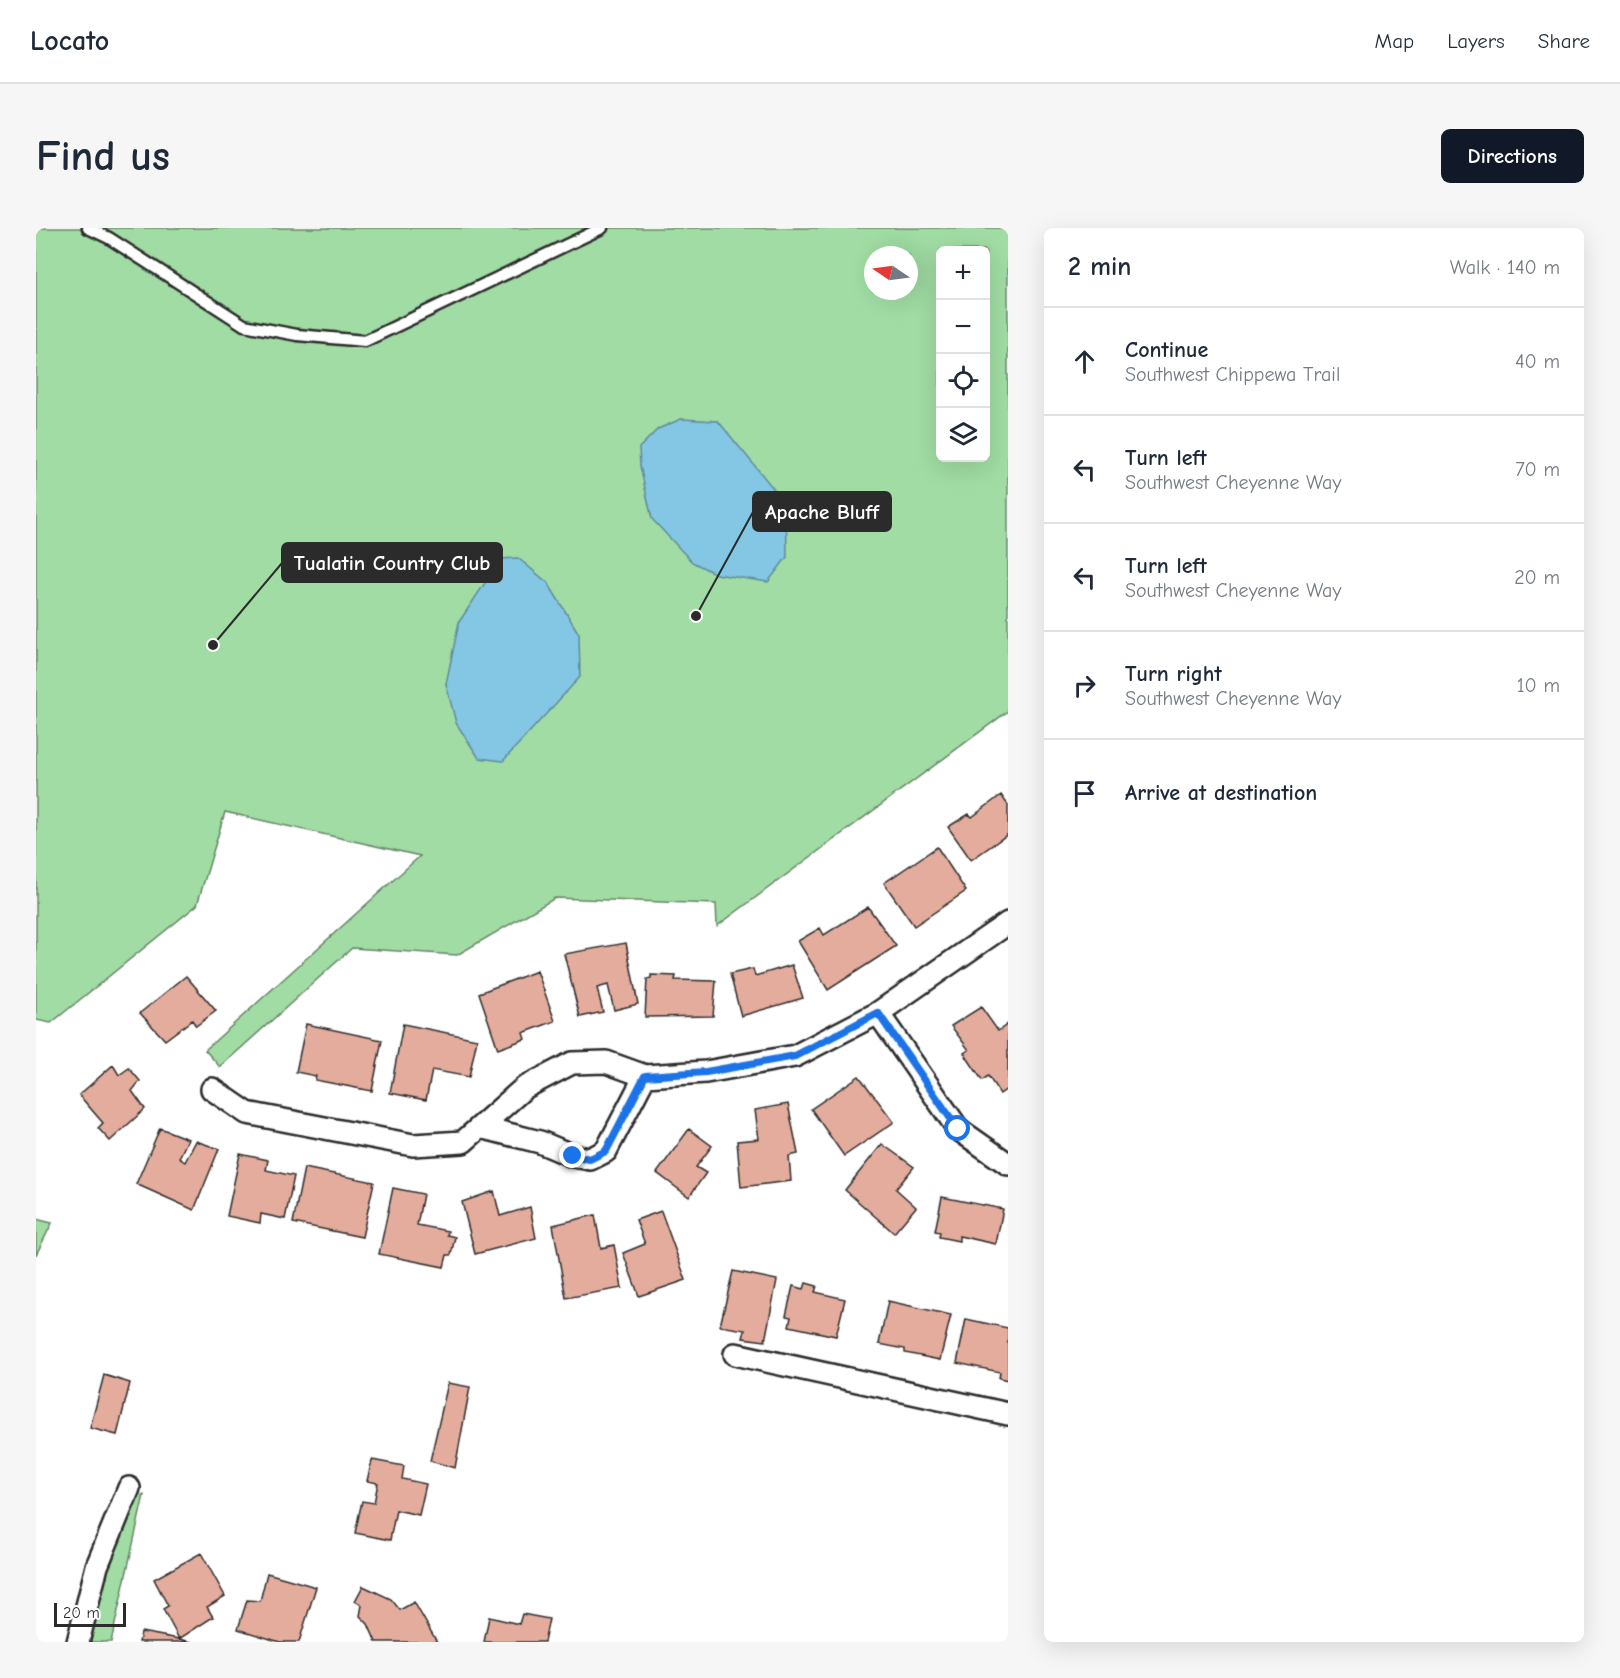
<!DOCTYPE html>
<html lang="en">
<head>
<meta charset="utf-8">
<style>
	:root { --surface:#fff; --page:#f6f6f7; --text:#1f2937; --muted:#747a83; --line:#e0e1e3; --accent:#111827 }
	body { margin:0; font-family:"Comic Neue",sans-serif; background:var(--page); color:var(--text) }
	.controls { position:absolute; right:18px; top:18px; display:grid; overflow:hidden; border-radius:9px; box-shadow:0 6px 24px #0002 }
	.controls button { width:54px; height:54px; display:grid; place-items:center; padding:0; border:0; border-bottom:2px solid var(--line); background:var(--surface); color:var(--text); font:30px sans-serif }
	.compass { position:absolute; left:828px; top:18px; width:54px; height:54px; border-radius:50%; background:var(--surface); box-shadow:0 6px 24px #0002; rotate:283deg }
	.scale { position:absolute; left:18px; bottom:15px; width:72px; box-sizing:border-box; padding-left:6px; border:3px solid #2b2b2b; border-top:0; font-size:16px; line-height:21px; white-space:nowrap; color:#2b2b2b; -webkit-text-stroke:4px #fff; paint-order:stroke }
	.stop { position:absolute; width:18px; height:18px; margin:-14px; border:4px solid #1a73e8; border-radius:50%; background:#fff }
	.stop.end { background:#1a73e8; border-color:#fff; box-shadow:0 2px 6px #0008 }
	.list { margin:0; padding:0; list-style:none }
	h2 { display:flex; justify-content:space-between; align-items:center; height:78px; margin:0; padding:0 24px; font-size:26px }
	h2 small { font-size:20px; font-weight:400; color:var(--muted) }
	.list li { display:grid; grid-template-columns:39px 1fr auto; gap:18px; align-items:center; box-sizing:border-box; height:108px; padding:0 24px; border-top:2px solid var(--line) }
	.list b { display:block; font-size:22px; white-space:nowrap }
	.list p { margin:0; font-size:20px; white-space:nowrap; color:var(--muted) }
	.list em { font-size:20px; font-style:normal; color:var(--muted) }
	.icon { flex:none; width:33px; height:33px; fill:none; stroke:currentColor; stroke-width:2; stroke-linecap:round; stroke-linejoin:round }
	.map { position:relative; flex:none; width:972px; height:1414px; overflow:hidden; border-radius:9px }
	header { display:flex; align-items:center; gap:36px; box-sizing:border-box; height:84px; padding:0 30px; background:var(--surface); border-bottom:2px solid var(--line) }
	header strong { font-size:28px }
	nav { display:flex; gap:33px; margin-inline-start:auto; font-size:21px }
	.intro { display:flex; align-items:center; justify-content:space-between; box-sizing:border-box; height:144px; padding:0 36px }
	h1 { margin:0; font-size:42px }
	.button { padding:15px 27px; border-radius:9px; background:var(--accent); color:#fff; font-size:21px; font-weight:700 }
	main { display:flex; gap:36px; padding:0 36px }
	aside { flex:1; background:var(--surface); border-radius:9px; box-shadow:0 6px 24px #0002 }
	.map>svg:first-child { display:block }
	.green { fill:#a0dca3; stroke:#668467; stroke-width:1.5; fill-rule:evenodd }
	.water { fill:#83c7e4; stroke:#60899a; stroke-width:1.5 }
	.building { fill:#e4ac9d; stroke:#2b2b2b; stroke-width:1.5 }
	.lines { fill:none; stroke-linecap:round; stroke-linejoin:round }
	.service-casing { stroke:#2b2b2b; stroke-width:15 }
	.minor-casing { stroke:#2b2b2b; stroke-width:26 }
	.service { stroke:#fff; stroke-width:10 }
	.minor { stroke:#fff; stroke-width:21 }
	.route { stroke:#1a73e8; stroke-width:8 }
	.leader { fill:none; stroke:#2b2b2b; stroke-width:2 }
	.callout-dot { fill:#2b2b2b; stroke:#fff; stroke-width:2 }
	.callout { fill:#2b2b2b; stroke:#2b2b2b; stroke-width:2 }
	.callout-label { font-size:21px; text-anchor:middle; font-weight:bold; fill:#fff }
</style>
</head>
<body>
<header>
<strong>Locato</strong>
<nav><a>Map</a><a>Layers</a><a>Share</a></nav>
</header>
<div class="intro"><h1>Find us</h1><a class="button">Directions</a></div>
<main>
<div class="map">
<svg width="972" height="1414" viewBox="0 0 972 1414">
	<rect width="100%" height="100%" fill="#fff"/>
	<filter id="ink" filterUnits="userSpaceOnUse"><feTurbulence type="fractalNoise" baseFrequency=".0167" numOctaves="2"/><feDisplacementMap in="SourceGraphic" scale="12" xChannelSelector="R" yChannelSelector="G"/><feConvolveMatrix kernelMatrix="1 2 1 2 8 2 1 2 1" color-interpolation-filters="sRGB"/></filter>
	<g filter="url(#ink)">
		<path class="green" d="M0 0H972V483L681 698 680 676 519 670 421 727 316 720 184 839 169 822 384 628 189 584 161 677 15 795 0 792ZM904 22H950V230H904ZM837 27H873V63H837Z
			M0 991 16 995 0 1027Z
			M81 1262 108 1267 75 1414H47Z"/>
		<path class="water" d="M645 191 682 193 750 276 751 329 732 354 680 346 656 334 616 291 604 238 603 220 622 201Z
			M482 330 512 355 543 406 544 449 467 533 443 530 420 495 410 456 423 394 465 331Z"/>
		<path class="building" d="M965 567 972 577V606L935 632 912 599 933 586 936 589Z
			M901 619 930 663 878 698 848 655Z
			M832 679 860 718 792 762 762 713 784 700 788 707Z
			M590 715 602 776 578 782 572 757 561 760 567 784 544 789 528 726Z
			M756 737 767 770 705 788 694 746 717 741 719 748Z
			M501 743 519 793 487 805 489 811 462 821 443 765Z
			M615 747 640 748 639 752 680 753 677 788 609 789 611 751 615 750Z
			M150 748 180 783 160 798 156 792 129 812 104 785Z
			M945 779 962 803 972 796V860L964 866 952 848 946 852 928 825 933 822 915 798Z
			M270 796 346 812 336 863 279 852 280 848 260 844Z
			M367 796 441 811 433 849 396 842 390 872 354 865Z
			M77 837 83 847 93 840 104 853 96 863 109 881 74 913 62 900 67 895 43 867Z
			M823 848 858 894 808 928 775 881Z
			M752 876 762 926 753 928 755 953 705 959 701 913 723 911 719 882Z
			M124 900 152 911 143 930 149 934 160 913 183 921 158 982 100 956Z
			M653 901 676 918 660 939 670 945 653 969 621 945Z
			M846 916 878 939 860 961 880 979 858 1005 809 962Z
			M204 926 232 932 230 942 258 948 249 991 225 986 224 995 191 988Z
			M268 940 338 954 326 1009 257 995Z
			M357 960 387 966 381 997 412 1003 411 1007 419 1009 415 1027H411L408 1039 343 1026Z
			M458 963 464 988 494 979 500 1010 439 1026 426 974Z
			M906 969 967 981 960 1016 923 1008V1013L903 1009 904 1004 899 1003Z
			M625 983 650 1052 603 1068 587 1025 609 1016 600 992Z
			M559 987 565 1020 578 1017 586 1060 530 1070 517 997Z
			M697 1043 741 1052 729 1113 707 1110 709 1102 684 1098Z
			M770 1055 781 1058 779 1064 809 1071 800 1108 753 1098 755 1089 750 1088 757 1058 768 1061Z
			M852 1073 915 1087 904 1132 869 1125V1121L843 1116Z
			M930 1091 972 1100V1152L963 1150 964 1144 921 1135Z
			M68 1147 94 1155 81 1207 54 1200Z
			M412 1155 434 1159 419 1240 394 1233Z
			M336 1232 368 1238 366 1251 390 1256 383 1287 360 1282 354 1312 319 1305 326 1273 338 1275 342 1255 331 1253Z
			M165 1325 189 1368 171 1379 177 1389 143 1411 127 1381 132 1378 118 1351Z
			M231 1345 280 1359 263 1414H244L202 1401 211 1372 224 1373Z
			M327 1358 355 1371 364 1382 378 1374 401 1414H340L332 1396 324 1388 326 1377 319 1373Z
			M486 1386 513 1391 508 1414H448L453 1389 483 1396Z
			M105 1404 143 1411 156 1414H103Z"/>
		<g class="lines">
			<defs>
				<path id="service" d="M52 0 73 10 208 97 261 107 329 113 566 0"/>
				<path id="minor" d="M842 785 922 901 972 936
					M176 861 211 885 377 917 427 914 488 860 536 835 570 834 609 848 670 844 759 828 842 785 972 695
					M444 899 504 914 537 928 554 931 570 923 609 848
					M699 1126 972 1186
					M42 1414 61 1338 93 1260"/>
			</defs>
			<use href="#service" class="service-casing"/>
			<use href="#minor" class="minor-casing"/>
			<use href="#service" class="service"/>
			<use href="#minor" class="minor"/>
		</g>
	</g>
	<g class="lines" filter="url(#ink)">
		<path class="route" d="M537 928 554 931 570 923 609 848 670 844 759 828 842 785 922 901"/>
	</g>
	<path class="leader" d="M660 388L717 284M177 417L246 335"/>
	<g class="callout-dot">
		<circle cx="660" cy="388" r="6"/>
		<circle cx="177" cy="417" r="6"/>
	</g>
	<g class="callout">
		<rect x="717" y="264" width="138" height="39" rx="6"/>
		<rect x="246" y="315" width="220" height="39" rx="6"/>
	</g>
	<g class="callout-label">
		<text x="786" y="291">Apache Bluff</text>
		<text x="356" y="342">Tualatin Country Club</text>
	</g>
</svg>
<div class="controls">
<button>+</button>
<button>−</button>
<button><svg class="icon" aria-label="locate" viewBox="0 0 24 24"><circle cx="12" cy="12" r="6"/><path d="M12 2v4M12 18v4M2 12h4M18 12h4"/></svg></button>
<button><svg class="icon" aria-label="layers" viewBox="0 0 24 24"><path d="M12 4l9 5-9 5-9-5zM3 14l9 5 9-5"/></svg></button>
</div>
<svg class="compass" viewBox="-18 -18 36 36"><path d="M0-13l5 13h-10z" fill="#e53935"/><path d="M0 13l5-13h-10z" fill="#747a83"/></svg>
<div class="scale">20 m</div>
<div class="stop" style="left:922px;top:901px"></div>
<div class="stop end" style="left:537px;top:928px"></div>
</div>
<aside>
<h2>2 min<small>Walk · 140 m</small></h2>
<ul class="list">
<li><svg class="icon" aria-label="ahead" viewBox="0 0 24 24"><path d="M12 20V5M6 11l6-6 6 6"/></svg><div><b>Continue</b><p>Southwest Chippewa Trail</p></div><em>40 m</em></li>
<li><svg class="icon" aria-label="left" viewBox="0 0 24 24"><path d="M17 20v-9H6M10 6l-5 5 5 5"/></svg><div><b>Turn left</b><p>Southwest Cheyenne Way</p></div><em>70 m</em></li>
<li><svg class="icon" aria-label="left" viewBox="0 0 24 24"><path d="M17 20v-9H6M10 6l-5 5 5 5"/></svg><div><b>Turn left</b><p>Southwest Cheyenne Way</p></div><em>20 m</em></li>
<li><svg class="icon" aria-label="right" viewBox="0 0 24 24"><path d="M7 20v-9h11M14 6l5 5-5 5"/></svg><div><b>Turn right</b><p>Southwest Cheyenne Way</p></div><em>10 m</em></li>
<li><svg class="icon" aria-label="arrive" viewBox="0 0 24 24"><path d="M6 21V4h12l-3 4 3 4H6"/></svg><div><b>Arrive at destination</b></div></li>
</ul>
</aside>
</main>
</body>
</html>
